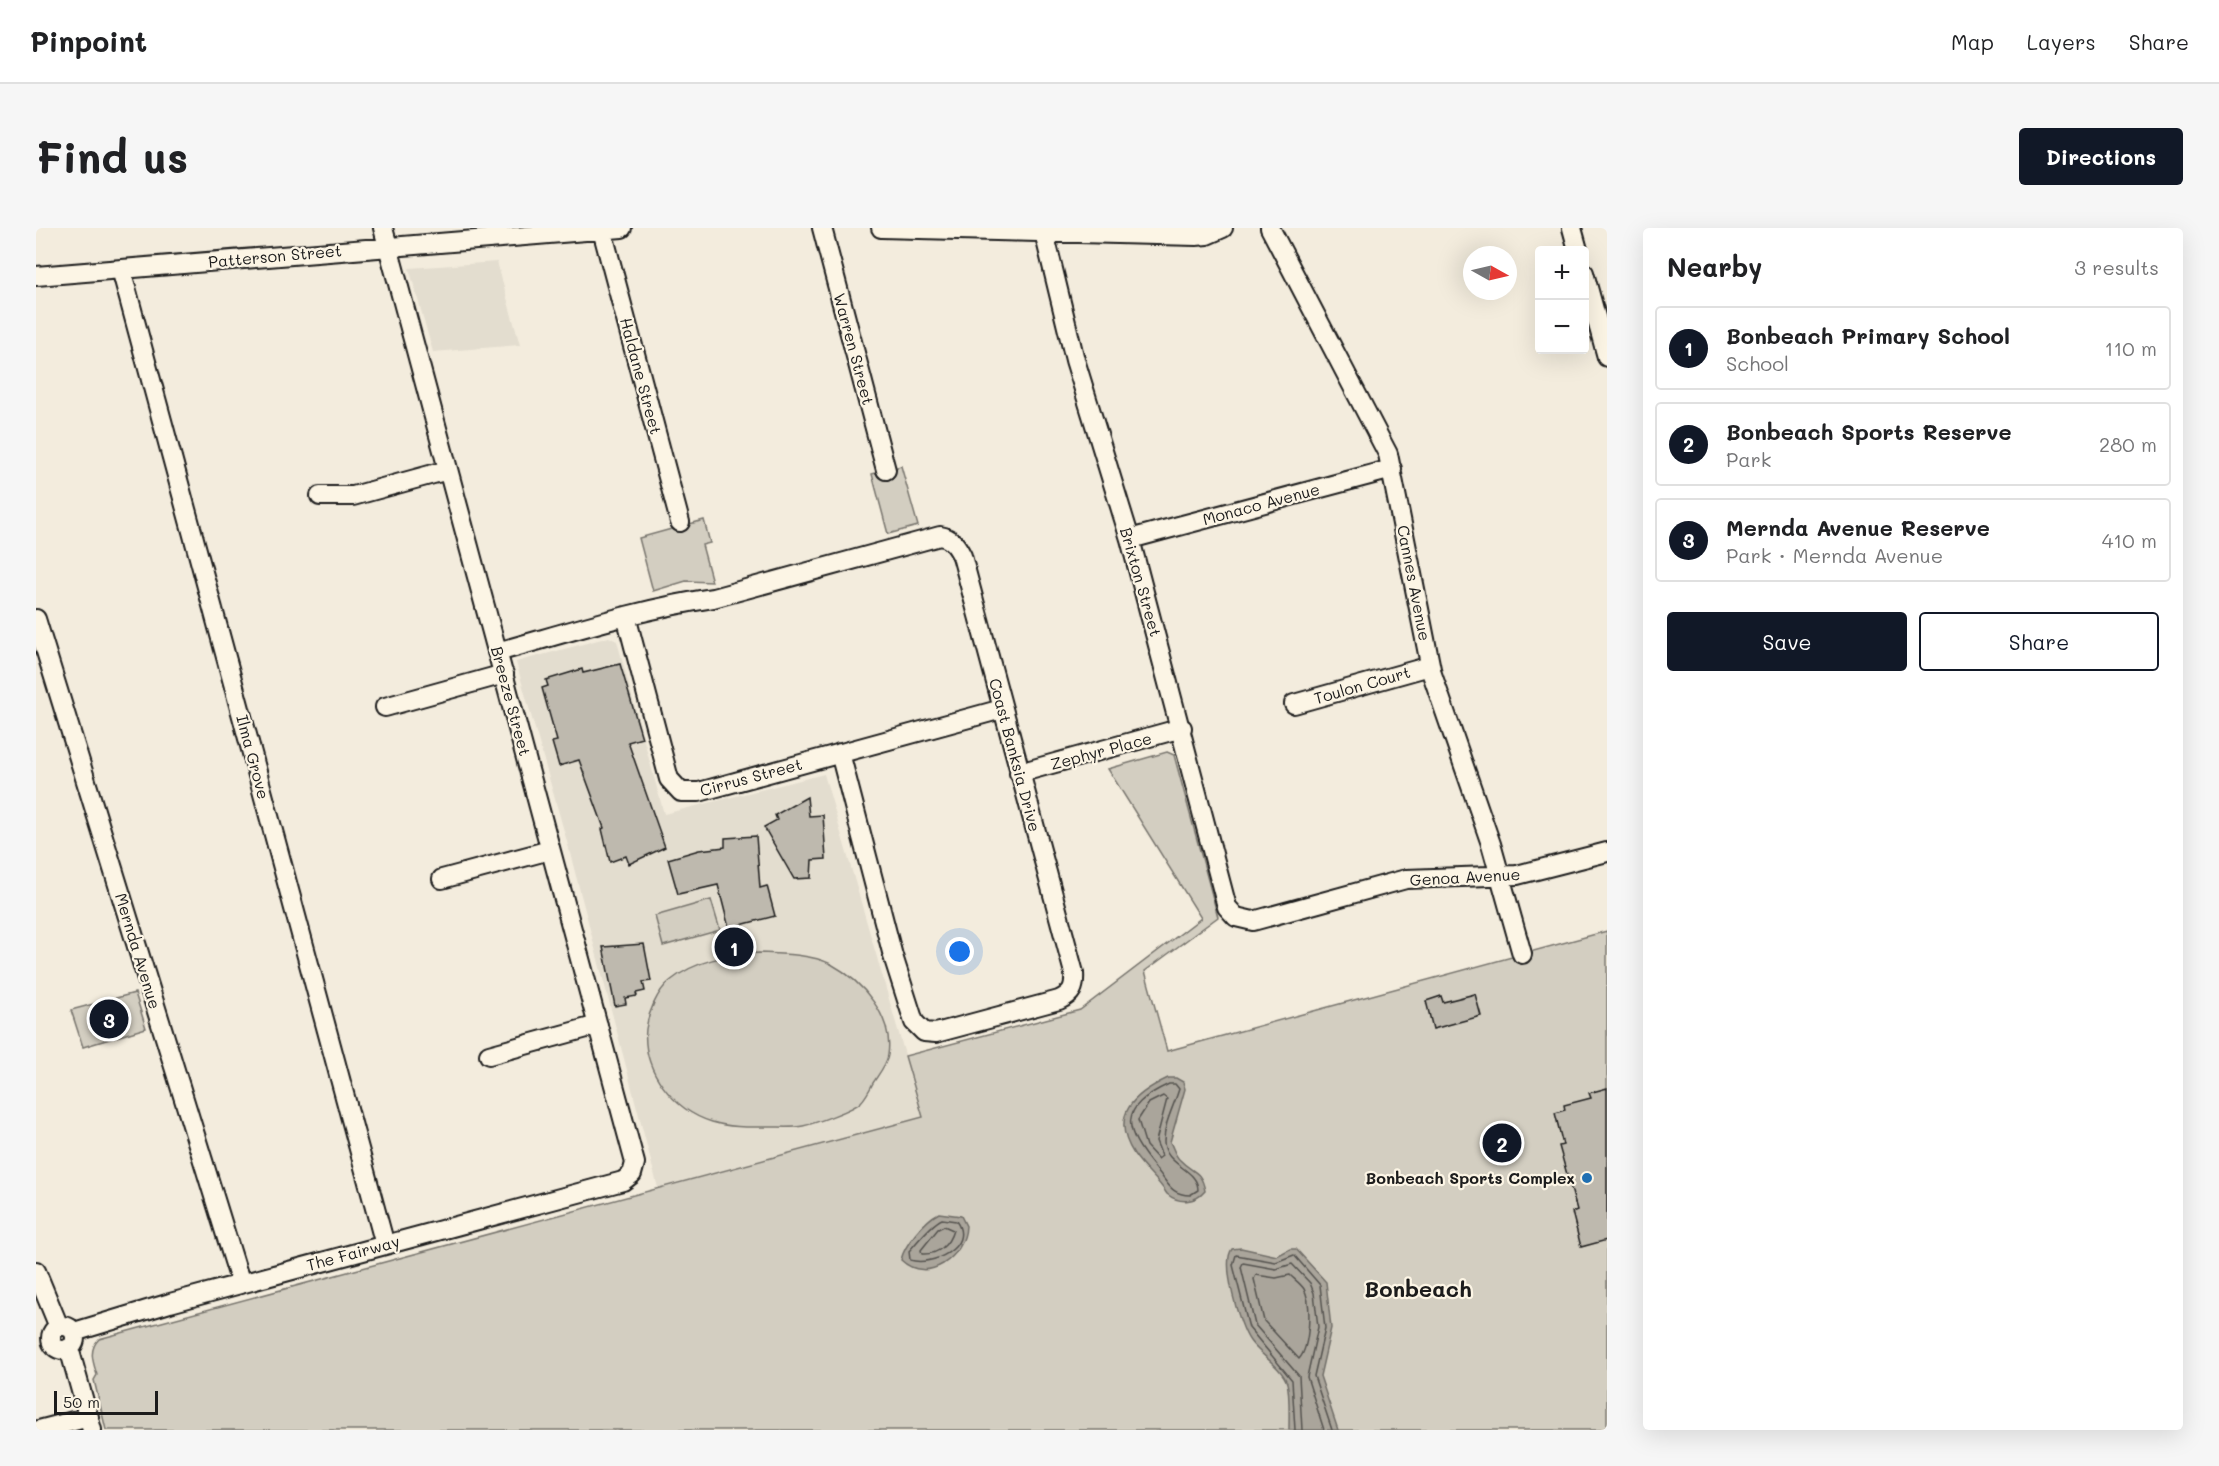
<!DOCTYPE html>
<html lang="en">
<head>
<meta charset="utf-8">
<style>
	:root { --surface:#fff; --page:#f6f6f6; --text:#202124; --muted:#757577; --line:#e0e0e0; --accent:#111827 }
	body { margin:0; font-family:Mali,sans-serif; background:var(--page); color:var(--text) }
	.controls { position:absolute; right:18px; top:18px; display:grid; overflow:hidden; border-radius:6px; box-shadow:0 6px 24px #0002 }
	.controls button { width:54px; height:54px; display:grid; place-items:center; padding:0; border:0; border-bottom:2px solid var(--line); background:var(--surface); color:var(--text); font:30px sans-serif }
	.compass { position:absolute; left:1427px; top:18px; width:54px; height:54px; border-radius:50%; background:var(--surface); box-shadow:0 6px 24px #0002; rotate:98deg }
	.scale { position:absolute; left:18px; bottom:15px; width:104px; box-sizing:border-box; padding-left:6px; border:3px solid #1c1c1c; border-top:0; font-size:16px; line-height:21px; white-space:nowrap; color:#1c1c1c; -webkit-text-stroke:4px #fcf5e5; paint-order:stroke }
	.you { position:absolute; left:924px; top:724px; width:21px; height:21px; margin:-15px; border:4px solid #fff; border-radius:50%; background:#1a73e8; box-shadow:0 0 0 9px #1a73e833 }
	.badge { display:grid; place-items:center; width:39px; height:39px; border-radius:50%; background:var(--accent); color:#fff; font-size:20px; font-weight:700 }
	.pin { position:absolute; translate:-50% -50%; border:3px solid #fff; box-shadow:0 2px 6px #0006 }
	.list { margin:0; padding:0; list-style:none }
	h2 { display:flex; justify-content:space-between; align-items:center; height:78px; margin:0; padding:0 24px; font-size:26px }
	h2 small { font-size:20px; font-weight:400; color:var(--muted) }
	.list li { display:grid; grid-template-columns:39px 1fr auto; gap:18px; align-items:center; box-sizing:border-box; height:84px; margin:0 12px 12px; padding:0 12px; border:2px solid var(--line); border-radius:6px }
	.list b { display:block; font-size:22px; white-space:nowrap }
	.list p { margin:0; font-size:20px; white-space:nowrap; color:var(--muted) }
	.list em { font-size:20px; font-style:normal; color:var(--muted) }
	.actions { display:flex; gap:12px; padding:18px 24px }
	.actions a { flex:1; padding:14px 0; border:2px solid var(--accent); border-radius:6px; text-align:center; font-size:21px; color:var(--accent) }
	.actions .main { background:var(--accent); color:#fff }
	.map { position:relative; flex:none; width:1571px; height:1202px; overflow:hidden; border-radius:6px }
	header { display:flex; align-items:center; gap:36px; box-sizing:border-box; height:84px; padding:0 30px; background:var(--surface); border-bottom:2px solid var(--line) }
	header strong { font-size:28px }
	nav { display:flex; gap:33px; margin-inline-start:auto; font-size:21px }
	.intro { display:flex; align-items:center; justify-content:space-between; box-sizing:border-box; height:144px; padding:0 36px }
	h1 { margin:0; font-size:42px }
	.button { padding:15px 27px; border-radius:6px; background:var(--accent); color:#fff; font-size:21px; font-weight:700 }
	main { display:flex; gap:36px; padding:0 36px }
	aside { flex:1; background:var(--surface); border-radius:6px; box-shadow:0 6px 24px #0002 }
	.map>svg:first-child { display:block }
	.built { fill:#e3ddcf }
	.green { fill:#d3cec1; stroke:#78756e; stroke-width:1.5 }
	.water { fill:#aaa59b; stroke:#716e68; stroke-width:1.5 }
	.lines { fill:none; stroke-linecap:round; stroke-linejoin:round }
	.shore { stroke:#55534f; stroke-width:1.5 }
	.building { fill:#beb9ae; stroke:#1c1c1c; stroke-width:1.5 }
	.minor-casing { stroke:#1c1c1c; stroke-width:22 }
	.minor { stroke:#fcf5e5; stroke-width:18 }
	.poi-dot { fill:#1f6fb2; stroke:#fcf5e5; stroke-width:2 }
	.labels { text-anchor:middle; stroke-width:4.5; stroke-linejoin:round; paint-order:stroke }
	.street-label { font-size:16px; fill:#1c1c1c; stroke:#fcf5e5 }
	.poi-label { font-size:16px; font-weight:bold; fill:#1c1c1c; stroke:#fcf5e5; text-anchor:end }
	.district-label { font-size:22px; font-weight:bold; fill:#1c1c1c; stroke:#fcf5e5 }
</style>
</head>
<body>
<header>
<strong>Pinpoint</strong>
<nav><a>Map</a><a>Layers</a><a>Share</a></nav>
</header>
<div class="intro"><h1>Find us</h1><a class="button">Directions</a></div>
<main>
<div class="map">
<svg width="1571" height="1202" viewBox="0 0 1571 1202">
	<rect width="100%" height="100%" fill="#f3ecdd"/>
	<filter id="ink" filterUnits="userSpaceOnUse"><feTurbulence type="fractalNoise" baseFrequency=".0167" numOctaves="2"/><feDisplacementMap in="SourceGraphic" scale="12" xChannelSelector="R" yChannelSelector="G"/><feConvolveMatrix kernelMatrix="1 2 1 2 8 2 1 2 1" color-interpolation-filters="sRGB"/></filter>
	<g filter="url(#ink)">
		<path class="built" d="M461 34 484 117 397 124 373 40Z
			M573 409 581 413 628 586 788 546 887 889 622 960 530 610 480 434Z"/>
		<path class="green" d="M865 238 882 298 852 306 836 246Z
			M668 292 674 315 666 317 676 354 650 353 617 363 603 310Z
			M1131 524 1138 527 1182 689 1109 743 1131 823 1571 703V1202H70L58 1152 61 1147C57 1134 52 1122 63 1111L887 889 869 828 1044 782 1165 690 1072 541Z
			M675 672 684 702 627 718 619 688Z
			M723 725C746 726 774 726 795 736 826 753 858 789 852 827 851 836 842 847 837 855 834 861 830 869 825 874 819 881 777 896 767 898 757 900 745 899 735 899 715 899 695 900 676 894 637 882 606 842 610 801 612 786 621 763 634 753 660 732 691 727 723 725Z
			M99 765 110 800 47 819 35 782Z"/>
		<path class="water" d="M1132 850H1140L1147 854 1149 861 1134 914C1137 919 1139 928 1144 932 1156 945 1165 941 1169 963 1159 975 1143 976 1131 966 1122 951 1108 941 1098 926 1073 887 1098 866 1132 850Z
			M903 985 925 988 930 998C929 1029 891 1057 865 1032 868 1017 889 992 903 985Z
			M1205 1020 1241 1028 1254 1021H1260L1290 1054 1295 1100 1284 1148 1302 1202H1253C1253 1190 1254 1166 1251 1155 1246 1139 1224 1127 1214 1113 1203 1098 1185 1035 1196 1021Z"/>
		<g class="lines">
			<path class="shore" d="M1133 856H1139L1143 861C1138 878 1128 895 1128 913 1128 938 1162 940 1162 962L1154 967C1134 967 1132 954 1120 941 1087 901 1081 880 1133 856Z
				M1127 868 1131 871 1120 913 1126 928 1122 931 1110 918 1102 892 1113 875Z
				M906 991 920 993C939 1019 895 1039 874 1032L873 1023C882 1013 895 996 906 991Z
				M908 998 917 1002C913 1017 902 1027 886 1026L885 1022 902 1001Z
				M1254 1047C1258 1051 1265 1056 1268 1061 1276 1075 1274 1119 1263 1131L1228 1093 1218 1051 1220 1047 1240 1050Z
				M1259 1202 1256 1152 1213 1100 1197 1037 1200 1027 1240 1034 1258 1027 1284 1057 1289 1100 1278 1148 1296 1202
				M1266 1202 1263 1148 1219 1097 1205 1039 1207 1035 1240 1041 1256 1036 1274 1055 1278 1065 1282 1099 1271 1149 1288 1202"/>
		</g>
		<path class="building" d="M584 436 606 510 592 514 629 619 593 636 590 628 574 634 566 601 568 600 543 532 523 538 516 514 521 513 506 460 512 458 510 452 546 441 547 445Z
			M771 569 773 588 787 587 790 631 776 632 775 650 758 651 728 599 741 592 739 587Z
			M720 608 724 660 731 658 739 688 693 700 682 657 642 666 632 631 663 622 689 619V610Z
			M608 716 615 753 607 754 609 763 600 765 601 768 589 770 590 776 579 778 567 719Z
			M1439 766 1445 788 1397 801 1390 773 1405 768 1407 774Z
			M1571 860V1012L1545 1019 1536 984 1541 982 1523 918 1527 917 1519 885 1529 882 1528 877 1555 870 1553 865Z"/>
		<g class="lines">
			<defs>
				<path id="minor" d="M786 0 850 242
					M845 0 1160 8 1171 7 1187 0
					M1007 0 1039 132 1094 311 1191 679 1200 689 1217 693 1370 651 1481 647 1571 624
					M1234 0 1352 226 1396 446 1455 616 1486 726
					M1536 0 1542 22
					M566 2 644 294
					M85 41 349 1017
					M1548 45 1571 129
					M0 48 586 0
					M284 268H317L412 242
					M1094 311 1356 241
					M590 388 633 551 645 564H663L966 481
					M0 391 205 1056
					M461 424C533 404 604 381 677 370L904 308C916 310 921 318 926 328L1038 745C1039 760 1036 766 1023 772L900 805 888 804 878 794 857 728 804 525
					M1258 476 1394 438
					M349 479 468 446
					M983 545 1146 500
					M406 651 514 622
					M453 827 562 797
					M0 1043 23 1099
					M15 1110a12 12 0 1 1 24 0a12 12 0 1 1-24 0Z
					M38 1104 134 1075 587 953 596 946 599 935 347 0
					M33 1120 56 1202
					M3 1202 53 1189"/>
			</defs>
			<use href="#minor" class="minor-casing"/>
			<use href="#minor" class="minor"/>
		</g>
	</g>
	<circle class="poi-dot" cx="1551" cy="950" r="6"/>
	<g class="labels">
		<g class="street-label">
			<text transform="translate(239 28) rotate(-5)" y="6">Patterson Street</text>
			<text transform="translate(818 121) rotate(75)" y="6">Warren Street</text>
			<text transform="translate(605 148) rotate(75)" y="6">Haldane Street</text>
			<text transform="translate(1225 276) rotate(-15)" y="6">Monaco Avenue</text>
			<text transform="translate(1105 354) rotate(74)" y="6">Brixton Street</text>
			<text transform="translate(1378 355) rotate(79)" y="6">Cannes Avenue</text>
			<text transform="translate(1326 457) rotate(-16)" y="6">Toulon Court</text>
			<text transform="translate(475 473) rotate(75)" y="6">Breeze Street</text>
			<text transform="translate(1065 523) rotate(-15)" y="6">Zephyr Place</text>
			<text transform="translate(979 527) rotate(75)" y="6">Coast Banksia Drive</text>
			<text transform="translate(217 529) rotate(75)" y="6">Ilma Grove</text>
			<text transform="translate(715 549) rotate(-15)" y="6">Cirrus Street</text>
			<text transform="translate(1429 649) rotate(-3)" y="6">Genoa Avenue</text>
			<text transform="translate(102 723) rotate(73)" y="6">Mernda Avenue</text>
			<text transform="translate(317 1025) rotate(-15)" y="6">The Fairway</text>
		</g>
		<g class="poi-label">
			<text x="1539" y="956">Bonbeach Sports Complex</text>
		</g>
		<g class="district-label">
			<text x="1382" y="1069">Bonbeach</text>
		</g>
	</g>
</svg>
<div class="controls">
<button>+</button>
<button>−</button>
</div>
<svg class="compass" viewBox="-18 -18 36 36"><path d="M0-13l5 13h-10z" fill="#e53935"/><path d="M0 13l5-13h-10z" fill="#757577"/></svg>
<div class="scale">50 m</div>
<div class="you"></div>
<div class="pin badge" style="left:698px;top:719px">1</div>
<div class="pin badge" style="left:1466px;top:915px">2</div>
<div class="pin badge" style="left:73px;top:791px">3</div>
</div>
<aside>
<h2>Nearby<small>3 results</small></h2>
<ul class="list">
<li><span class="badge">1</span><div><b>Bonbeach Primary School</b><p>School</p></div><em>110 m</em></li>
<li><span class="badge">2</span><div><b>Bonbeach Sports Reserve</b><p>Park</p></div><em>280 m</em></li>
<li><span class="badge">3</span><div><b>Mernda Avenue Reserve</b><p>Park · Mernda Avenue</p></div><em>410 m</em></li>
</ul>
<div class="actions"><a class="main">Save</a><a>Share</a></div>
</aside>
</main>
</body>
</html>
